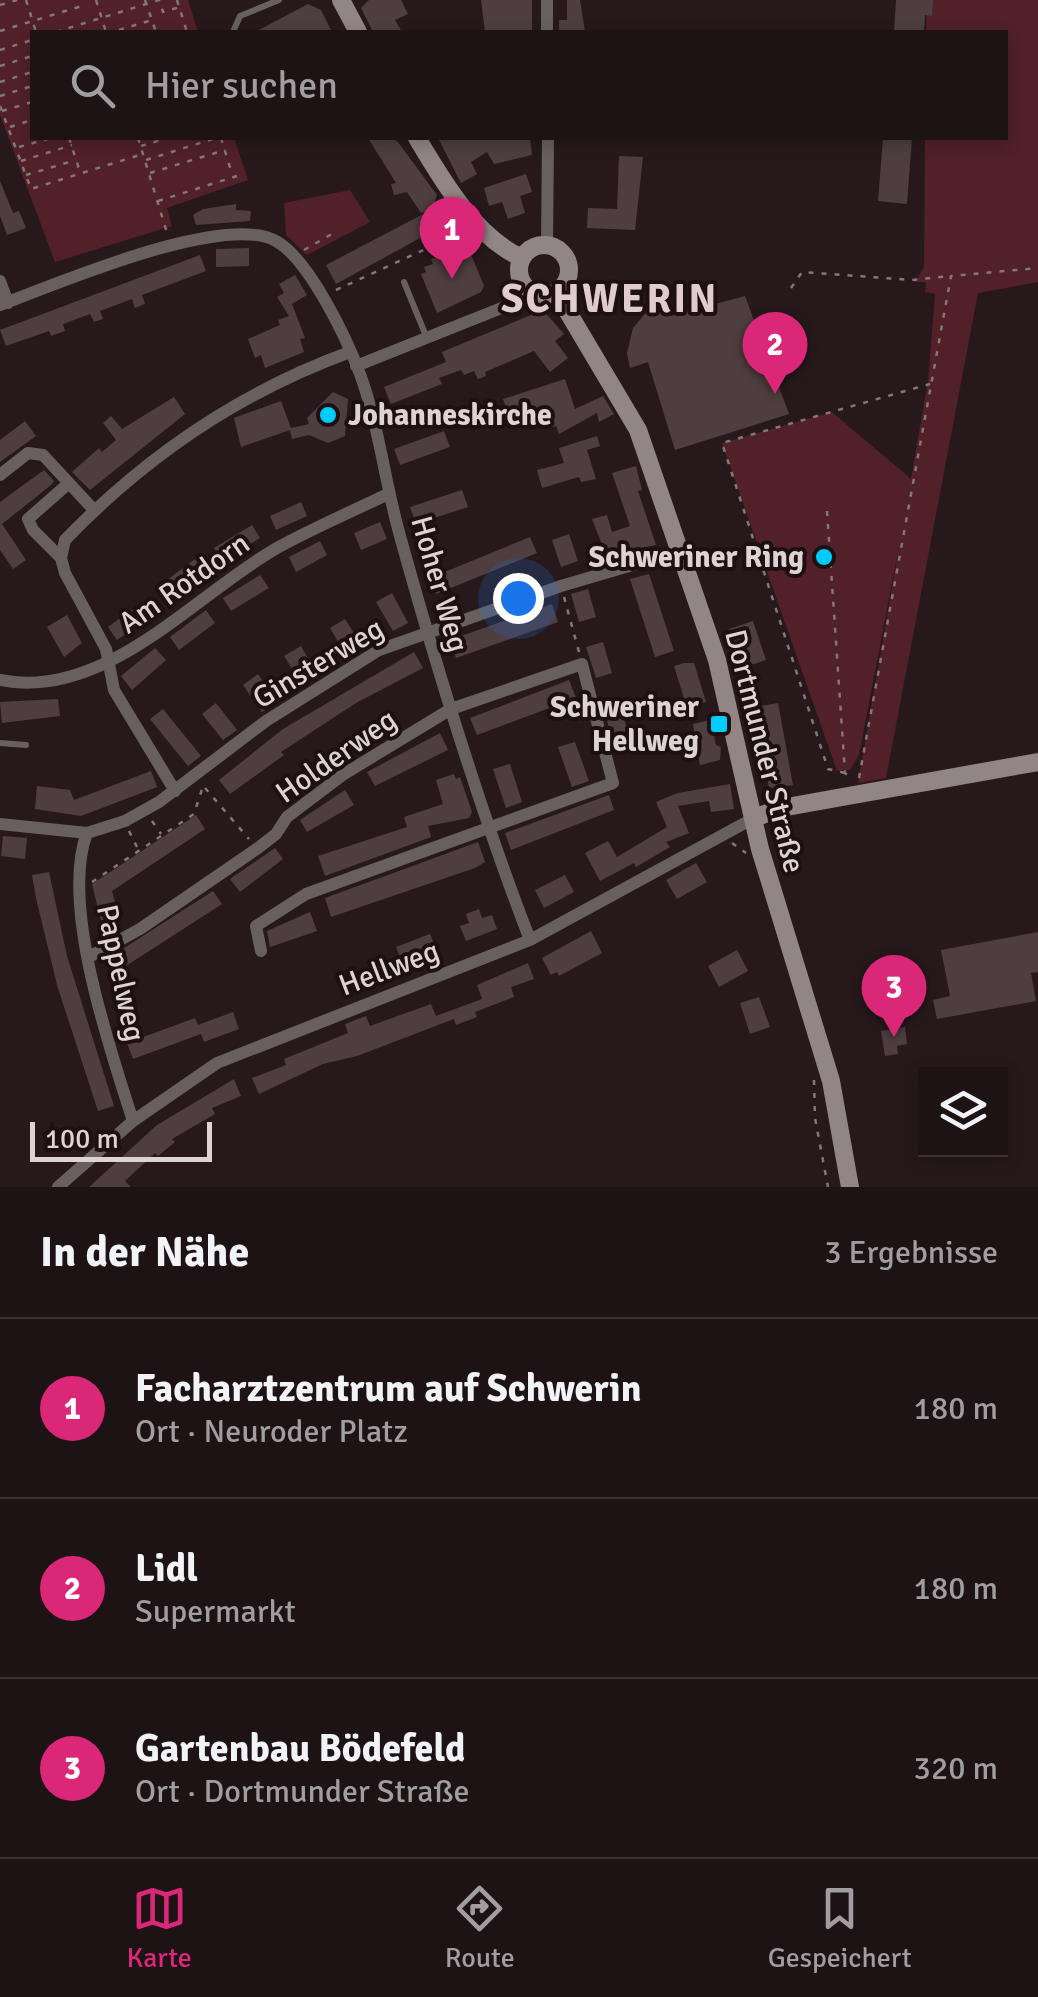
<!DOCTYPE html>
<html lang="de">
<head>
<meta charset="utf-8">
<style>
	:root { --surface:#1d1314; --page:#251c1d; --text:#f1f3f6; --muted:#a09ea0; --line:#3b3234; --accent:#db2777 }
	body { margin:0; font-family:Signika,sans-serif; background:var(--page); color:var(--text) }
	.controls { position:absolute; right:30px; bottom:30px; display:grid; overflow:hidden; border-radius:0px; box-shadow:0 5px 15px #0003 }
	.controls button { width:90px; height:90px; display:grid; place-items:center; padding:0; border:0; border-bottom:2px solid var(--line); background:var(--surface); color:var(--text); font:50px sans-serif }
	.scale { position:absolute; left:30px; bottom:25px; width:182px; box-sizing:border-box; padding-left:10px; border:5px solid #ddd3d3; border-top:0; font-size:28px; line-height:35px; white-space:nowrap; color:#ddd3d3; -webkit-text-stroke:8px #1e1012; paint-order:stroke }
	.you { position:absolute; left:518px; top:598px; width:35px; height:35px; margin:-25px; border:8px solid #fff; border-radius:50%; background:#1a73e8; box-shadow:0 0 0 15px #1a73e833 }
	.badge { display:grid; place-items:center; width:65px; height:65px; border-radius:50%; background:var(--accent); color:#fff; font-size:32px; font-weight:700 }
	.pin { position:absolute; translate:-50% -82px; filter:drop-shadow(0 2px 5px #0008) }
	.pin::after { content:''; position:absolute; top:52px; width:35px; height:30px; background:inherit; clip-path:polygon(0 0,100% 0,50% 100%) }
	.list { margin:0; padding:0; list-style:none }
	h2 { display:flex; justify-content:space-between; align-items:center; height:130px; margin:0; padding:0 40px; font-size:42px }
	h2 small { font-size:32px; font-weight:400; color:var(--muted) }
	.list li { display:grid; grid-template-columns:65px 1fr auto; gap:30px; align-items:center; box-sizing:border-box; height:180px; padding:0 40px; border-top:2px solid var(--line) }
	.list b { display:block; font-size:38px; white-space:nowrap }
	.list p { margin:0; font-size:32px; white-space:nowrap; color:var(--muted) }
	.list em { font-size:32px; font-style:normal; color:var(--muted) }
	.icon { flex:none; width:55px; height:55px; fill:none; stroke:currentColor; stroke-width:2; stroke-linecap:round; stroke-linejoin:round }
	.map { position:relative; flex:none; width:1038px; height:1187px; overflow:hidden }
	.search { position:absolute; background:var(--surface); box-shadow:0 5px 15px #0003; left:30px; right:30px; top:30px; height:110px; display:flex; align-items:center; gap:25px; box-sizing:border-box; padding:0 35px; border-radius:0px; color:var(--muted); font-size:38px }
	.sheet { height:670px; background:var(--surface) }
	nav { display:flex; justify-content:space-around; align-items:center; box-sizing:border-box; height:140px; border-top:2px solid var(--line); background:var(--surface); font-size:28px; color:var(--muted) }
	nav a { display:grid; justify-items:center; gap:5px }
	nav .on { color:var(--accent) }
	.map>svg:first-child { display:block }
	.green { fill:#512029 }
	.building { fill:#4e3e3f }
	.lines { fill:none; stroke-linecap:round; stroke-linejoin:round }
	.path { stroke:#837778; stroke-width:2.5; stroke-dasharray:5 8; stroke-linecap:butt }
	.service { stroke:#686060; stroke-width:6 }
	.minor { stroke:#686060; stroke-width:12 }
	.secondary { stroke:#928586; stroke-width:18 }
	.poi-dot { fill:#00cbf9; stroke:#1e1012; stroke-width:4 }
	.labels { text-anchor:middle; stroke-width:8; stroke-linejoin:round; paint-order:stroke }
	.poi-label { font-size:30px; font-weight:bold; fill:#ddd3d3; stroke:#1e1012; text-anchor:end }
	.street-label { font-size:30px; fill:#ddd3d3; stroke:#1e1012 }
	.district-label { font-size:40px; font-weight:bold; letter-spacing:2.5px; fill:#e0ccce; stroke:#1e1012 }
</style>
</head>
<body>
<div class="map">
<svg width="1038" height="1187" viewBox="0 0 1038 1187">
	<rect width="100%" height="100%" fill="#27191b"/>
	<path class="green" d="M0 0H188L198 32H32V138H234L248 180 167 208 172 226 55 262 0 115Z
		M927 0H1038V282L978 293 886 778 858 783 901 536 859 755 850 770 837 771 722 443 832 412 911 479 928 381 935 294 925 292 926 282H915L924 267 925 138H1006V32H926Z
		M350 190 370 222 307 255 286 235 284 203Z"/>
	<path class="building" d="M369 0H401L408 14 395 20 402 32H373L361 8Z
		M481 0H532V32H485Z
		M567 0H580L585 32H559V20H567Z
		M896 0H933L932 16 925 15 924 32H894Z
		M308 4 321 10 332 32H255Z
		M368 138H392L398 142 437 195 434 204 441 202 453 220 336 284 326 265 429 211 421 213 407 192 394 195 391 184 396 183Z
		M438 138H530L532 155 494 164 487 152 471 162 477 174 461 183Z
		M883 138H912L907 204 878 201Z
		M619 156 643 157 635 230 587 228 588 208 617 209Z
		M526 174 532 192 520 196 525 213 508 219 502 202 489 206 484 188Z
		M0 181 13 213 19 211 26 228 7 235 0 216Z
		M236 204V210L251 211 250 221 196 225 193 215 203 209Z
		M468 247 484 286 481 292 437 313 421 274 426 272 424 267 433 264 431 259Z
		M249 248V266L216 267V249Z
		M200 255 206 271 142 295 145 304 135 308 132 299 100 311 103 319 94 322 90 314 63 324 65 331 51 336 49 331 6 346 0 330Z
		M295 275 307 295 292 304 305 338 300 339 304 352 265 368 261 355 255 358 248 339 280 325 278 320 289 316 277 297 284 293 279 284Z
		M745 296 789 414 675 450 648 362 630 368 627 353 633 328 648 310 667 301 671 316Z
		M543 310 564 334 555 341 568 358 550 372 534 351 485 372 486 376 478 379 474 371 464 375 461 370 439 378 442 384 391 404 384 387 446 362 442 352Z
		M565 379 575 409 603 396 614 414 599 422 597 413 559 434 556 426 550 428 545 414 512 425 503 399Z
		M333 392 348 399 345 436 328 443 309 435 292 439 290 430 241 447 234 418 281 401 291 428 309 424 307 418Z
		M174 397 185 414 90 490 72 472 99 448 102 452 116 440 103 423 111 416 122 429Z
		M25 421 36 436 0 462V440Z
		M444 431 450 447 400 465 394 449Z
		M597 436 600 446 587 450 596 479 581 482 579 477 542 488 537 470 564 463 559 448Z
		M636 466 642 490 638 491 656 545 606 555 592 519 607 515 612 532 630 526 612 473Z
		M44 470 54 481 51 485 2 524 26 560 13 569 0 550V502Z
		M462 490 468 507 416 524 410 507Z
		M301 502 307 516 276 530 270 516Z
		M380 522 387 539 361 550 354 533Z
		M252 525 260 538 222 561 214 548Z
		M569 534 578 561 561 567 552 540Z
		M530 537 537 553 436 594 430 578Z
		M320 541 327 555 296 572 289 557Z
		M195 559 205 572 169 600 159 586Z
		M649 574 674 651 655 657 630 579Z
		M260 575 269 588 231 611 223 598Z
		M588 589 596 617 579 622 571 594Z
		M392 593 408 623 393 631 376 602Z
		M144 601 154 614 117 640 108 627Z
		M552 604 558 622 456 658 450 640Z
		M206 610 215 623 179 650 170 637Z
		M67 615 82 643 64 657 47 627Z
		M345 619 363 648 347 657 330 628Z
		M753 621 766 660 742 668 729 629Z
		M603 642 612 673 596 678 586 647Z
		M301 646 318 676 302 685 284 656Z
		M155 648 166 660 132 690 121 676Z
		M414 652 423 668 356 703 281 752 284 755 230 794 219 780 283 729Z
		M684 663H694L706 702 687 708 674 666Z
		M258 674 277 702 262 712 243 685Z
		M569 680 576 698 477 735 470 718Z
		M58 699 60 716 2 723 0 702Z
		M618 701 628 731 611 736 603 706Z
		M216 703 237 730 223 740 202 714Z
		M778 703 793 785 769 789 756 707Z
		M163 709 201 756 188 766 150 719Z
		M710 720 716 745 721 747 720 760 700 765 693 724Z
		M440 733 448 750 375 786 367 772Z
		M575 742 589 781 572 787 558 747Z
		M510 764 522 802 506 808 493 769Z
		M151 771 157 787 81 816 35 809 37 786 70 790 74 800Z
		M454 774 456 779 460 777 472 812 469 818 428 826 431 837 325 876 318 856 407 827 404 817 443 804 436 780Z
		M730 784 734 809 711 812 709 801 678 806 689 833 666 842 670 847 636 867 634 863 600 881 585 853 608 841 617 857 667 827 656 802 678 793Z
		M345 790 354 805 307 832 300 820Z
		M609 795 614 810 511 850 505 833Z
		M196 815 205 829 112 891 119 917 101 921 92 884Z
		M3 836 27 838 25 859 1 856Z
		M478 842 485 862 475 868 331 917 325 898Z
		M275 848 283 859 240 892 230 879Z
		M696 863 707 882 677 899 666 880Z
		M49 872 67 956 114 1106 98 1111 57 985 36 898 32 875Z
		M565 875 574 892 544 908 535 890Z
		M213 891 222 904 115 973 107 959Z
		M479 909 482 918 492 915 497 929 466 941 460 926 469 923 466 914Z
		M310 912 317 931 270 947 267 931Z
		M591 931 602 953 559 976 557 972 551 975 542 958Z
		M1038 932V972L1031 973 1036 1001 937 1019 933 1000 950 996 941 950Z
		M430 934 438 953 404 966 396 947Z
		M737 950 748 971 719 987 708 966Z
		M528 963 534 979 511 987 514 997 475 1012 477 1017 456 1025 454 1019 357 1056 323 1064 259 1094 252 1078 286 1065 284 1059 348 1033 345 1024 366 1016 370 1026 431 1004 436 1016 482 999 477 985Z
		M759 997 770 1027 750 1034 740 1003Z
		M233 1012 239 1029 204 1042 201 1034 133 1059 127 1043 195 1018 198 1025Z
		M905 1027 907 1044 897 1046 898 1054 885 1056 881 1031Z
		M234 1079 241 1096 212 1108 215 1114 172 1139 175 1142 158 1156 155 1153 125 1181 131 1187H89L157 1125Z"/>
	<g class="lines">
		<path class="path" d="M26 0 36 32
			M96 0 106 32
			M145 0 156 32
			M177 0 187 32
			M0 5 17 0
			M119 30 152 20
			M0 31 85 5
			M56 32 159 0 163 12 180 7
			M0 50 32 40
			M0 66 32 56
			M0 82 32 72
			M0 96 32 86
			M0 106 31 189 143 154
			M2 111 32 102
			M10 127 32 120
			M69 138 80 172
			M138 138 168 236
			M221 138 232 174
			M141 146 168 138
			M19 147 51 138
			M146 160 216 138
			M21 161 72 145
			M150 173 225 150
			M26 175 76 160
			M158 201 237 176
			M304 250 337 231
			M791 288 802 272 912 280 949 276
			M336 290 465 231
			M827 511 845 773 853 779
			M564 597 579 652
			M845 773 828 769 722 443 930 384
			M859 778 951 276 1038 268
			M205 788 249 839
			M152 821 161 834
			M129 831 137 847
			M732 843 746 853
			M92 882 194 814 203 786
			M814 1080 815 1118 828 1187"/>
		<path class="service" d="M233 32 240 16 279 0
			M404 282 426 336
			M0 743 26 745"/>
		<path class="minor" d="M547 0V32
			M547 245 548 138
			M0 281 8 303
			M0 305C57 284 223 212 276 241 309 259 347 339 360 374 379 426 385 483 400 536 438 673 479 808 530 940
			M356 366 509 305 527 288
			M0 475 28 453 43 455 94 510
			M61 558 33 530 28 519 69 483
			M0 680C105 701 194 595 277 548 313 528 351 512 388 494
			M175 791 114 690 106 649 65 573 61 558 65 540C146 456 240 392 350 352
			M0 824 87 833 125 821 159 802 266 721 379 650 561 586 680 551
			M87 833C60 904 110 1049 133 1121
			M89 957 140 929 258 848 276 834 287 817 344 774 451 709 582 664 613 783 306 894 256 926 261 951
			M58 1187 133 1121 217 1063 530 940 754 818"/>
		<path class="secondary" d="M341 0 358 32
			M417 138C442 180 475 237 522 258
			M519 270a25 25 0 1 1 50 0a25 25 0 1 1-50 0Z
			M556 292 638 430 717 660 760 849 831 1081 850 1187
			M754 818 781 808 1038 762"/>
	</g>
	<g class="poi-dot">
		<circle cx="328" cy="415" r="10"/>
		<circle cx="824" cy="557" r="10"/>
		<rect x="709" y="714" width="20" height="20" rx="5"/>
	</g>
	<g class="labels">
		<g class="poi-label">
			<text x="348" y="425" text-anchor="start">Johanneskirche</text>
			<text x="804" y="567">Schweriner Ring</text>
			<text x="699" y="717">Schweriner<tspan x="699" dy="34">Hellweg</tspan></text>
		</g>
		<g class="street-label">
			<text transform="translate(184 583) rotate(-35)" y="10">Am Rotdorn</text>
			<text transform="translate(440 584) rotate(74)" y="10">Hoher Weg</text>
			<text transform="translate(318 663) rotate(-31)" y="10">Ginsterweg</text>
			<text transform="translate(765 751) rotate(76)" y="10">Dortmunder Straße</text>
			<text transform="translate(336 756) rotate(-35)" y="10">Holderweg</text>
			<text transform="translate(389 968) rotate(-21)" y="10">Hellweg</text>
			<text transform="translate(121 973) rotate(78)" y="10">Pappelweg</text>
		</g>
		<g class="district-label">
			<text x="610" y="312">SCHWERIN</text>
		</g>
	</g>
</svg>
<div class="controls">
<button><svg class="icon" aria-label="layers" viewBox="0 0 24 24"><path d="M12 4l9 5-9 5-9-5zM3 14l9 5 9-5"/></svg></button>
</div>
<div class="scale">100 m</div>
<div class="you"></div>
<div class="pin badge" style="left:452px;top:279px">1</div>
<div class="pin badge" style="left:775px;top:394px">2</div>
<div class="pin badge" style="left:894px;top:1037px">3</div>
<div class="search"><svg class="icon" aria-label="search" viewBox="0 0 24 24"><circle cx="10" cy="10" r="6"/><path d="M15 15l6 6"/></svg>Hier suchen</div>
</div>
<section class="sheet">
<h2>In der Nähe<small>3 Ergebnisse</small></h2>
<ul class="list">
<li><span class="badge">1</span><div><b>Facharztzentrum auf Schwerin</b><p>Ort · Neuroder Platz</p></div><em>180 m</em></li>
<li><span class="badge">2</span><div><b>Lidl</b><p>Supermarkt</p></div><em>180 m</em></li>
<li><span class="badge">3</span><div><b>Gartenbau Bödefeld</b><p>Ort · Dortmunder Straße</p></div><em>320 m</em></li>
</ul>
</section>
<nav>
<a class="on"><svg class="icon" aria-label="map" viewBox="0 0 24 24"><path d="M3 6l6-2 6 2 6-2v14l-6 2-6-2-6 2zM9 4v14M15 6v14"/></svg>Karte</a>
<a><svg class="icon" aria-label="directions" viewBox="0 0 24 24"><path d="M12 3l9 9-9 9-9-9zM9 14v-3h6M13 9l2 2-2 2"/></svg>Route</a>
<a><svg class="icon" aria-label="saved" viewBox="0 0 24 24"><path d="M7 4h10v16l-5-4-5 4z"/></svg>Gespeichert</a>
</nav>
</body>
</html>
